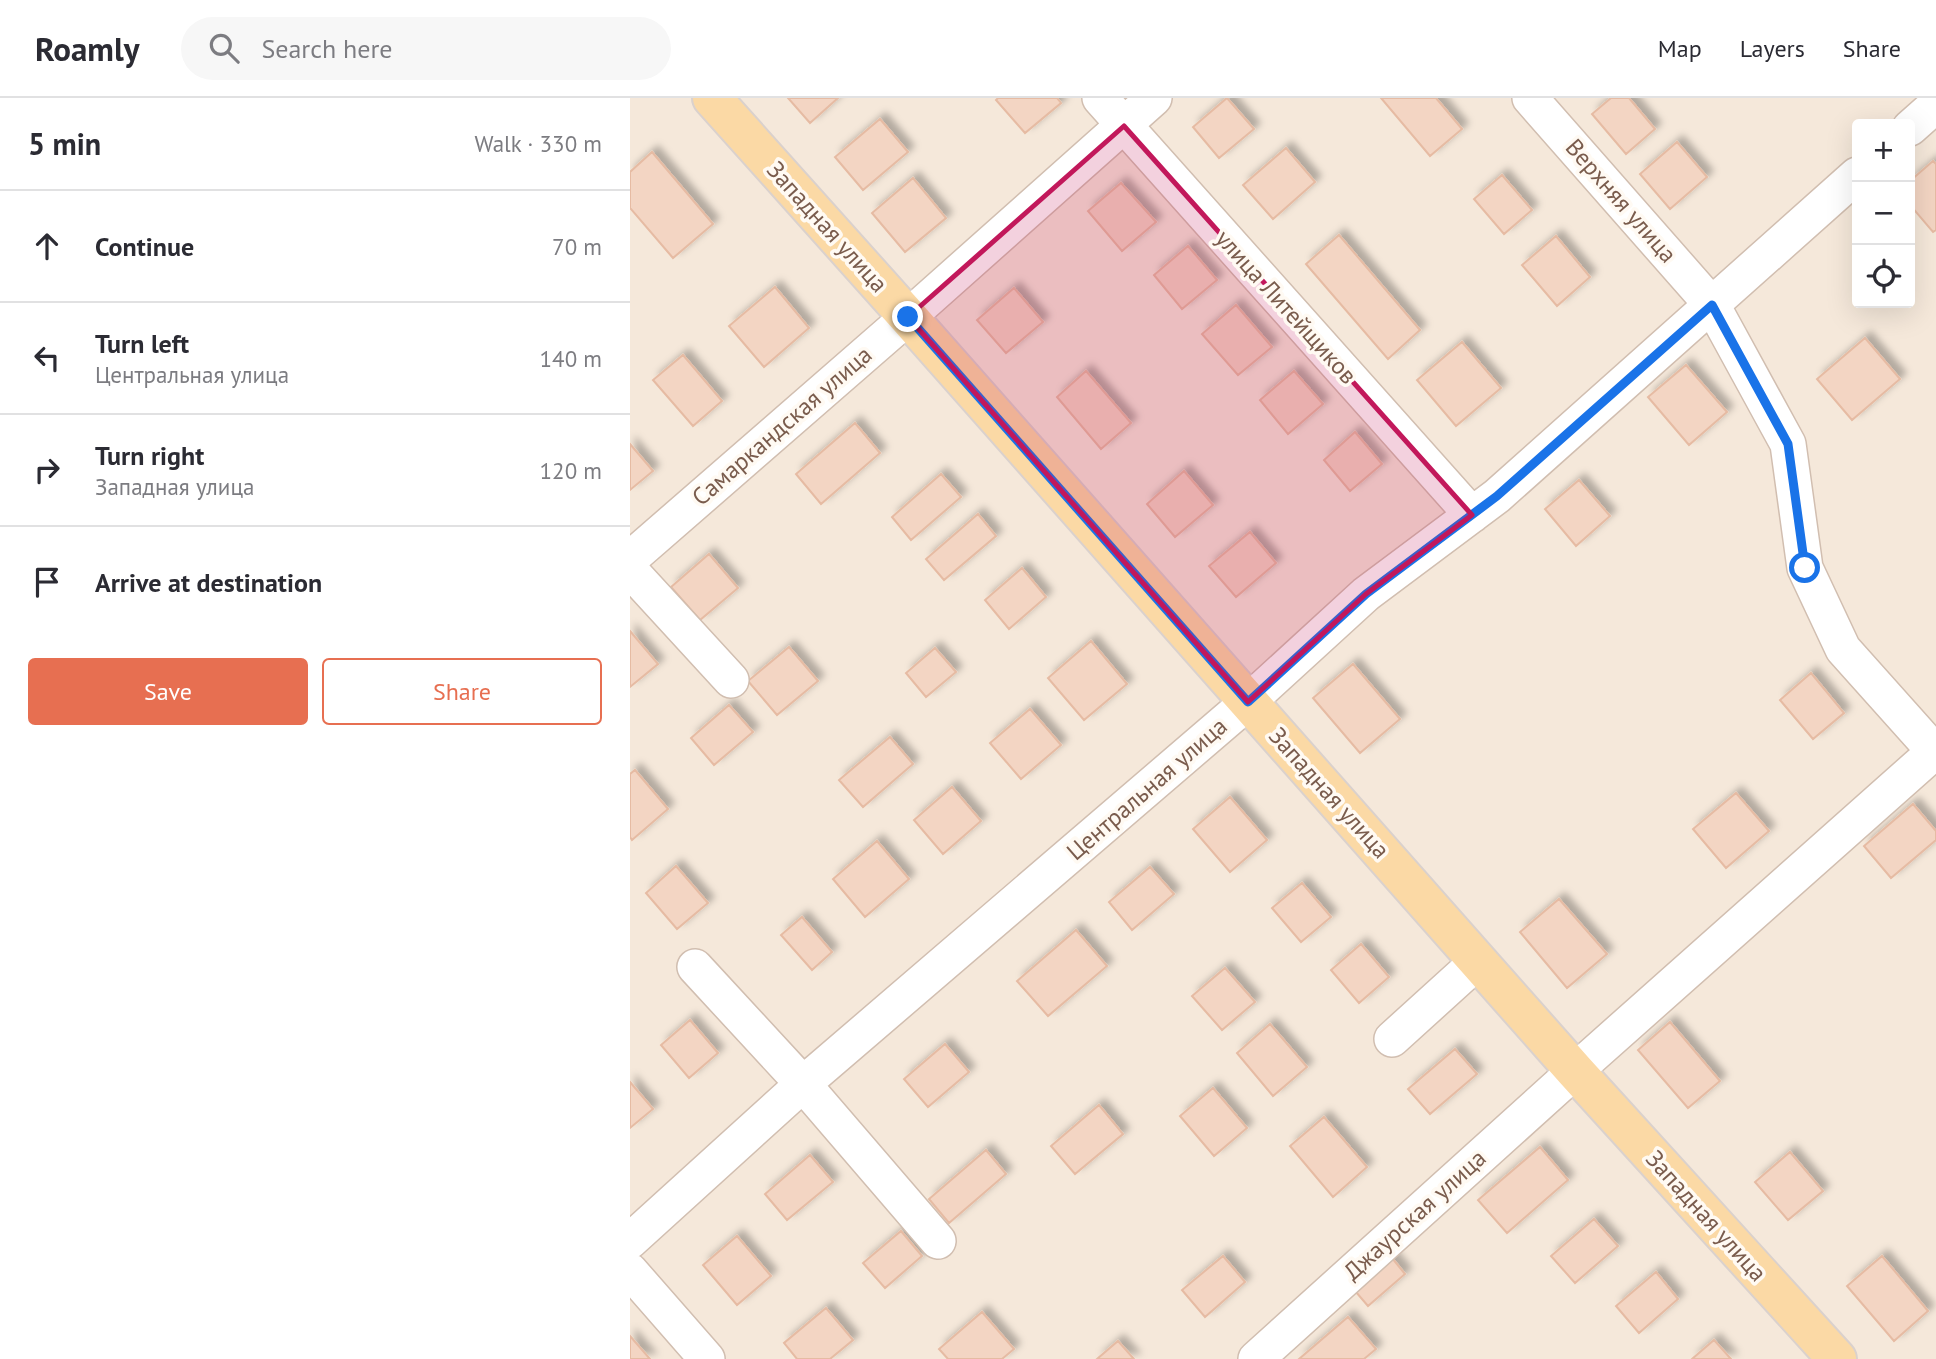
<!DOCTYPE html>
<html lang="en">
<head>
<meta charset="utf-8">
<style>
	:root { --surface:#fff; --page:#f7f7f7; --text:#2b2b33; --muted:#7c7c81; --line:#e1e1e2; --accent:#e76f51 }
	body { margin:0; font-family:"PT Sans",sans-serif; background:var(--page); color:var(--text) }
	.controls { position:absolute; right:21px; top:21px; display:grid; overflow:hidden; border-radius:7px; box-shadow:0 7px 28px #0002 }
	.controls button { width:63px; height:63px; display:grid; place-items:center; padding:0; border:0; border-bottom:2px solid var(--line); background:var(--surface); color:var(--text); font:35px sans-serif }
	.stop { position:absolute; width:21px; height:21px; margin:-16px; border:5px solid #1a73e8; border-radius:50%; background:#fff }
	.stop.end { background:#1a73e8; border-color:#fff; box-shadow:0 2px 7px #0008 }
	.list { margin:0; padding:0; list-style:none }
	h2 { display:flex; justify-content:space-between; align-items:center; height:91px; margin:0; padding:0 28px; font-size:30px }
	h2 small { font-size:23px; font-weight:400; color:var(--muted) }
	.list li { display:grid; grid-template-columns:46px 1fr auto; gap:21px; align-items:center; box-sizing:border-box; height:112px; padding:0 28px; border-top:2px solid var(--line) }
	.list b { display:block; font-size:26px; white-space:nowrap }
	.list p { margin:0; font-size:23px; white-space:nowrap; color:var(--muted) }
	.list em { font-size:23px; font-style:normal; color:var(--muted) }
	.actions { display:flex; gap:14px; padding:21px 28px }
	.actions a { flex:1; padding:16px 0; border:2px solid var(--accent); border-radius:7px; text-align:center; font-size:24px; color:var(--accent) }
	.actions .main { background:var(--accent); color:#fff }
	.icon { flex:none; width:38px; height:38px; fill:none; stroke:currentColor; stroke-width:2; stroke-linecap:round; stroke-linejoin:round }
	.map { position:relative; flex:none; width:1306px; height:1261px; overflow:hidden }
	header { display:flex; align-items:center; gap:42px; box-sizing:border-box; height:98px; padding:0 35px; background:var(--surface); border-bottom:2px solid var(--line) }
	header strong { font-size:33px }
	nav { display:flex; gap:38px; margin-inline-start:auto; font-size:24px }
	.search { width:490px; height:63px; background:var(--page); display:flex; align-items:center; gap:18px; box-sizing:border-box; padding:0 24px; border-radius:38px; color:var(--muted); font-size:26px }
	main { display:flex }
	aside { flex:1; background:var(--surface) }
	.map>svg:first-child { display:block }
	.residential { fill:#f5e8da; fill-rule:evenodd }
	.building { fill:#f3d5c3; stroke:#e6bba3; stroke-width:2; filter:url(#shadow) }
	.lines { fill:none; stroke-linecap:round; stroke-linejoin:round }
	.minor-casing { stroke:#d1beb0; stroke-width:38 }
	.major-casing { stroke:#dad1cd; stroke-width:42 }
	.minor { stroke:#fff; stroke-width:35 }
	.major { stroke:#fbd9a5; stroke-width:38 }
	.route { stroke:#1a73e8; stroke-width:9 }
	.marked { fill:#c2185b; fill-opacity:0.2; stroke:#c2185b; stroke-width:5; stroke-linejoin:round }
	.labels { text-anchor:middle; stroke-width:7; stroke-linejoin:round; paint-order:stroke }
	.street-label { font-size:24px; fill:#7a5c4d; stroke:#fffaf3 }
</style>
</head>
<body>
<header>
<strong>Roamly</strong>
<div class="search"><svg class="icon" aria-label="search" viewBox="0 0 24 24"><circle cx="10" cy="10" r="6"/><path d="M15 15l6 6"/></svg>Search here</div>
<nav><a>Map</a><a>Layers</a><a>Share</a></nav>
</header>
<main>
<aside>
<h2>5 min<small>Walk · 330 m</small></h2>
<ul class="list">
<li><svg class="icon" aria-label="ahead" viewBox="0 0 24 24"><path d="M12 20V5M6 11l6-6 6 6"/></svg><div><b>Continue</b></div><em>70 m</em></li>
<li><svg class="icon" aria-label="left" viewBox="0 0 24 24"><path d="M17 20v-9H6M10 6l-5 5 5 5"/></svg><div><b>Turn left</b><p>Центральная улица</p></div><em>140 m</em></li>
<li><svg class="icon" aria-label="right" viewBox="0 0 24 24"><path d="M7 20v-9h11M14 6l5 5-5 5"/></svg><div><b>Turn right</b><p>Западная улица</p></div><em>120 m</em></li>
<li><svg class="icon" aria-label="arrive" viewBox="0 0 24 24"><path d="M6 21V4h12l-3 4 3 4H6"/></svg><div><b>Arrive at destination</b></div></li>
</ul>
<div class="actions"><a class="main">Save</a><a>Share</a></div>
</aside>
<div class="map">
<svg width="1306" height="1261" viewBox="0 0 1306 1261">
	<defs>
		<filter id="shadow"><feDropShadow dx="6" dy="-6" stdDeviation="3.5" flood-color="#0004"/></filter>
	</defs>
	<rect width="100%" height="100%" fill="#fdf6ec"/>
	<path class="residential" d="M0 0H1306V1261H0ZM1227 26H1280V205H1227Z"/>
	<path class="building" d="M158 0H208L180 25Z
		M368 0H427L431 5 395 35 366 2Z
		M597 0 624 31 589 60 563 29Z
		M751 0H806L832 31 800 58Z
		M981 0H999L1025 31 996 56 962 16Z
		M250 21 278 54 233 92 205 59Z
		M1047 44 1077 79 1040 111 1010 76Z
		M656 50 685 84 643 121 613 87Z
		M22 54 83 126 43 160 0 110V74Z
		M1303 63 1306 66V132L1303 134 1280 107V83Z
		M872 77 902 112 874 136 844 101Z
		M283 80 316 120 275 154 242 115Z
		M491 85 526 124 492 153 458 113Z
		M709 137 790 232 758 261 676 166Z
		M926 138 960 179 927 208 892 167Z
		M558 148 587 182 552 211 524 177Z
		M145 189 179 230 134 269 99 228Z
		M384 190 413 224 376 255 347 222Z
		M606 207 642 249 608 277 572 236Z
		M1235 240 1270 281 1222 322 1187 281Z
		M832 244 871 290 826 328 787 282Z
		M53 257 92 303 63 328 23 282Z
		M1056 267 1097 314 1059 347 1018 299Z
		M456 273 501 325 471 351 427 299Z
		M664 273 693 306 658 336 630 302Z
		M225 325 250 355 191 406 166 376Z
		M725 334 752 366 720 393 694 362Z
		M0 346 23 373 0 392Z
		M554 373 583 407 545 439 517 406Z
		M311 376 331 399 281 442 262 419Z
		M949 382 980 418 946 448 915 411Z
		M348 416 366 438 314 482 296 461Z
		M620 434 646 465 606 499 579 468Z
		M79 456 108 490 70 522 41 489Z
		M392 470 416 499 379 531 355 502Z
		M0 533 28 566 0 589Z
		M461 543 497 586 454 622 418 580Z
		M159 549 188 583 147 617 118 583Z
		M305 550 326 574 296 599 276 575Z
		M723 566 770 621 730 655 683 600Z
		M1181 575 1214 615 1183 641 1150 602Z
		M99 607 123 634 84 667 61 640Z
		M400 611 431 647 391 681 360 645Z
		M260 639 283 666 233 709 209 682Z
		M5 672 38 711 2 742 0 739V676Z
		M322 689 351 723 313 756 284 722Z
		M1106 695 1139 733 1096 770 1063 731Z
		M600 699 637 742 600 774 563 731Z
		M1283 706 1306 733V742L1261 780 1234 748Z
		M247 743 279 781 235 819 203 781Z
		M46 768 78 805 47 831 16 795Z
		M520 769 544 796 502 832 479 804Z
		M672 785 701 819 671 844 642 810Z
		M929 801 977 856 937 890 890 834Z
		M172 819 202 854 182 872 151 837Z
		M446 832 477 868 418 918 387 883Z
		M731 846 759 879 729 905 701 872Z
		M595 870 625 904 592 932 562 898Z
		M60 922 88 955 59 980 31 947Z
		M1040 924 1090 983 1058 1010 1008 952Z
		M640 926 677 969 643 998 607 955Z
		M315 946 339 974 298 1009 274 981Z
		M825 951 847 976 800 1016 778 991Z
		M0 984 23 1011 0 1030Z
		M583 990 617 1030 584 1058 550 1018Z
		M469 1007 493 1036 445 1076 421 1048Z
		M694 1019 737 1069 703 1099 660 1048Z
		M910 1049 938 1082 877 1135 848 1102Z
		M356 1052 376 1076 319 1125 299 1101Z
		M1160 1054 1193 1093 1158 1122 1125 1084Z
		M180 1057 203 1084 157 1122 135 1096Z
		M964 1121 988 1148 945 1185 921 1158Z
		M271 1133 292 1158 255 1190 233 1165Z
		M107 1138 141 1178 107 1207 73 1167Z
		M758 1155 775 1176 738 1208 720 1187Z
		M593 1158 615 1184 575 1219 552 1192Z
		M1252 1158 1298 1213 1264 1243 1217 1188Z
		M1026 1174 1048 1201 1009 1235 986 1208Z
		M196 1210 223 1242 200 1261H167L154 1245Z
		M352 1214 384 1251 372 1261H318L309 1251Z
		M718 1219 746 1251 734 1261H669Z
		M0 1238 20 1261H0Z
		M1084 1242 1101 1261H1062Z
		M488 1243 504 1261H467Z"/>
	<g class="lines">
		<defs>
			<path id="minor" d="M470 0 842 417
				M900 0 1082 207 1158 346 1175 470 1213 551 1306 655
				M1280 30 1306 7
				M0 461 278 219 524 0
				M0 472 101 582
				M65 869 173 986 308 1143
				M762 941 848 863
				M0 1143 173 986 618 604 736 496 867 398 1227 77
				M0 1173 77 1261
				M626 1261 945 973 1304 654"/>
			<path id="major" d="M82 0 278 219 945 973 1207 1261"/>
		</defs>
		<use href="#minor" class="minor-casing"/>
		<use href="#major" class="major-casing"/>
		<use href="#minor" class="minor"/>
		<use href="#major" class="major"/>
	</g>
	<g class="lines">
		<path class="route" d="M278 219 618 604 736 496 867 398 1082 207 1158 346 1175 470"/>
	</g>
	<path class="marked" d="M494 28 842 417 736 496 618 604 278 219Z"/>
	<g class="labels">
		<g class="street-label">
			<text transform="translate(991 103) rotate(49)" y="8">Верхняя улица</text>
			<text transform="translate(197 129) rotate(48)" y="8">Западная улица</text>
			<text transform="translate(656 209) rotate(48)" y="8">улица Литейщиков</text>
			<text transform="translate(152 328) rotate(-41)" y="8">Самаркандская улица</text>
			<text transform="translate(517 691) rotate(-41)" y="8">Центральная улица</text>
			<text transform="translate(699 695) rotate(48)" y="8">Западная улица</text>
			<text transform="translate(785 1117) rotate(-42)" y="8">Джаурская улица</text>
			<text transform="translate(1076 1118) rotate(48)" y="8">Западная улица</text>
		</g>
	</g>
</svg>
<div class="controls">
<button>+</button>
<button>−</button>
<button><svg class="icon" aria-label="locate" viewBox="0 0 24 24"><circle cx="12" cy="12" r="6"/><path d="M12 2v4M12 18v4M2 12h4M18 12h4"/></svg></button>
</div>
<div class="stop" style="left:1175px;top:470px"></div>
<div class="stop end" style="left:278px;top:219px"></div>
</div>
</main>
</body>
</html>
